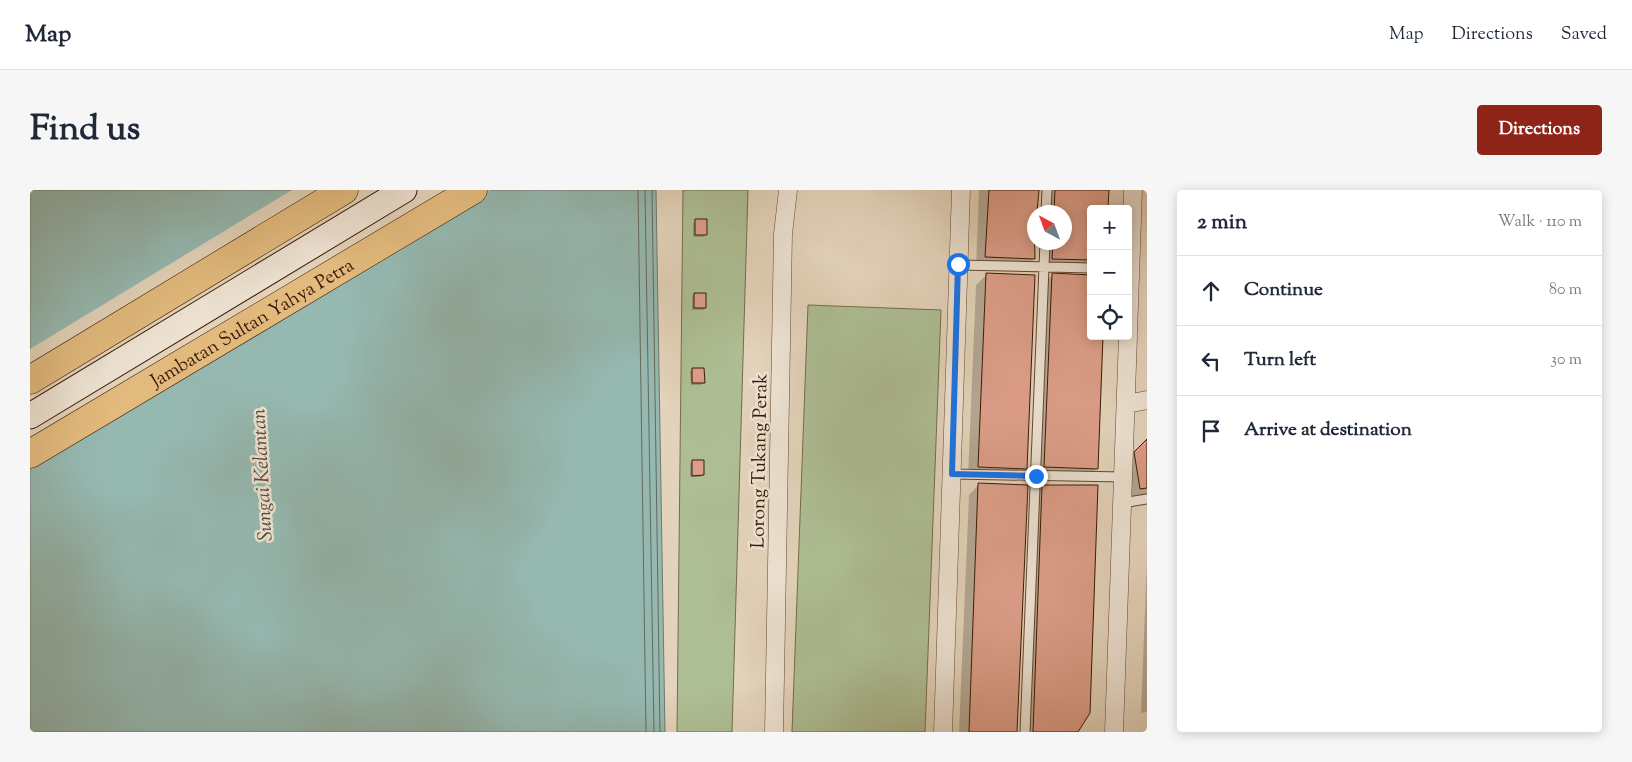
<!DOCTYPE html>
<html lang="en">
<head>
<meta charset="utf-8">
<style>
	:root { --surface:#fff; --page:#f6f6f7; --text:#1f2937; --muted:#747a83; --line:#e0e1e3; --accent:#8f2418 }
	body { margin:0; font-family:"Sorts Mill Goudy",serif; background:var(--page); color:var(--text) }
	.controls { position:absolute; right:15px; top:15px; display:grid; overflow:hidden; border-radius:5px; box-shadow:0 2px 12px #0003 }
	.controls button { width:45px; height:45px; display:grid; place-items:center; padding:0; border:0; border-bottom:1px solid var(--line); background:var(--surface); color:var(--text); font:25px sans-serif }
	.compass { position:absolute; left:997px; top:15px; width:45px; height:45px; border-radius:50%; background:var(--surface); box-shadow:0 2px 12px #0003; rotate:319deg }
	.stop { position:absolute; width:15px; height:15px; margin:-11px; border:4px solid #1a73e8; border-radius:50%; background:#fff }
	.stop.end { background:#1a73e8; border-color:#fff; box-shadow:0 1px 5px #0008 }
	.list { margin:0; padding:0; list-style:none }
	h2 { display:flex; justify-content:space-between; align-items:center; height:65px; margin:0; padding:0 20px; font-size:21px }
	h2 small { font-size:16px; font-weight:400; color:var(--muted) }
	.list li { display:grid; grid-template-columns:32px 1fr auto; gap:15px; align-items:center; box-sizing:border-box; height:70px; padding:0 20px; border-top:1px solid var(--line) }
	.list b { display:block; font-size:19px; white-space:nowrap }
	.list em { font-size:16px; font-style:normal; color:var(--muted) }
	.icon { flex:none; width:28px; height:28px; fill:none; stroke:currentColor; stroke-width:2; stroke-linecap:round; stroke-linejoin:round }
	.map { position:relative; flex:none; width:1117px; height:542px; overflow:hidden; border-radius:5px }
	header { display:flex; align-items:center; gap:30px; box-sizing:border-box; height:70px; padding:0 25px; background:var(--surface); border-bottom:1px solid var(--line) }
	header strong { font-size:24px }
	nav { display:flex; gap:28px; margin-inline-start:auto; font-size:18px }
	.intro { display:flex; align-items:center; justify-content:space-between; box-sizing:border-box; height:120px; padding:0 30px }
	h1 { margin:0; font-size:35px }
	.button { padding:12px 22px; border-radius:5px; background:var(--accent); color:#fff; font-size:18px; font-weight:700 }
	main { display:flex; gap:30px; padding:0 30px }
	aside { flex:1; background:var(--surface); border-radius:5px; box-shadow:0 2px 12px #0003 }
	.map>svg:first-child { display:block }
	.green { fill:#aebe94; stroke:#746c4c }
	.water { fill:#95b8b0; stroke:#70786c }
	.pier { fill:#e3d3ba }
	.shadow { fill:#0003 }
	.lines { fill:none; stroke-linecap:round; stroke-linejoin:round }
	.shore { stroke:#67685a; stroke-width:1 }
	.building { fill:#dd9e89; stroke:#391905 }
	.lane-casing { stroke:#644832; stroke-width:11 }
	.street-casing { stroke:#644832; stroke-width:19 }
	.secondary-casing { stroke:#391905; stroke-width:27 }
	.highway-casing { stroke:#391905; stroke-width:29 }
	.lane { stroke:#ede2d2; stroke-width:9 }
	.street { stroke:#ede2d2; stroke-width:18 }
	.secondary { stroke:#ede2d2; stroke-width:25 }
	.highway { stroke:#e2ba7d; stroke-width:28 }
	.route { stroke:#1a73e8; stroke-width:6 }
	.labels { text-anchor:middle; stroke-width:5; stroke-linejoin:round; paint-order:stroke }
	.street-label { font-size:19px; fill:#391905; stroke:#ede2d2 }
	.water-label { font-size:20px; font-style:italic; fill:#554938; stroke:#ede2d2 }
</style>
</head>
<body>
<header>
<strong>Map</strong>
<nav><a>Map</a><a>Directions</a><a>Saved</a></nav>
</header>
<div class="intro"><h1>Find us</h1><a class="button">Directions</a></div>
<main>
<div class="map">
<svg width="1117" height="542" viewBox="0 0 1117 542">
	<rect width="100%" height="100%" fill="#e3d3ba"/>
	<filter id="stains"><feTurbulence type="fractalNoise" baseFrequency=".004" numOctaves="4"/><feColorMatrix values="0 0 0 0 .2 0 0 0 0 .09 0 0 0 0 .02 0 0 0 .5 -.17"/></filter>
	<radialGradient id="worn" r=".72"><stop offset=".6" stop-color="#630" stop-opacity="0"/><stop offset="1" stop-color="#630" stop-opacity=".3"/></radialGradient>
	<path class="green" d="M653 0H718L702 542H647Z
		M778 115 911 120 895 542H762Z"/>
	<path class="water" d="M0 0H626L635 542H0Z"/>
	<path class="pier" d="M262 0H460L0 272V159Z"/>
	<path class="shadow" d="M949 0H1007L1004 69 994 79 946 77Z
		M1015 0H1077L1061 19V81L1013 79V52H1034V22H1015Z
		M665 30 676 44 673 47H663V33Z
		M956 85 996 278 986 289 938 287 946 95Z
		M1023 85 1061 146 1066 279 1056 289 1005 287 1012 95Z
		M665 104 675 118 673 120H662V106Z
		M663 179 673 193 671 195H661L660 181Z
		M1117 251V306L1100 308 1095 273Z
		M662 271 673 285 670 287H660V274Z
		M949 294 986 542H929L939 305Z
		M1012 296 1046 542H993L1002 306Z
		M1117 369V522L1111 523Z"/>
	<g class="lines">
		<path class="shore" d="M608 0 616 542
			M615 0 624 542
			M622 0 630 542"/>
	</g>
	<path class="building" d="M959 0H1009L1007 22H1004L1005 69 955 67Z
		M1025 0H1079L1078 19H1061V70L1022 69 1023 52H1034V22H1024Z
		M665 29H677V45H665Z
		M956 83 1005 85 997 279 948 277Z
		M1022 83 1061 85V146H1073L1068 279 1014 277Z
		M664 103H676V118H664Z
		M662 178H674L675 193H662Z
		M1117 249V298L1110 299 1104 262Z
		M662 270H674V285L662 286Z
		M948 293 998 295 987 542H939Z
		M1012 295H1068L1060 523 1048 542H1003Z"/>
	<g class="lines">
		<defs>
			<path id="lane" d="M1016 22 1017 0
				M928 75 1061 78
				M922 284 1093 287
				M1092 313 1117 309
				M995 542 1015 52"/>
			<path id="street" d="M1098 143 1103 0
				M1096 214 1117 210
				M744 542 753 44 758 0
				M913 542 931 0
				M1084 542 1098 146"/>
			<path id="secondary" d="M0 226 374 0"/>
			<g id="highway">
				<path d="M0 190 314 0"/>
				<path id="s1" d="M0 264 443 0"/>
			</g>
		</defs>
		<use href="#lane" class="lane-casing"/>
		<use href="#street" class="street-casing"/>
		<use href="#secondary" class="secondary-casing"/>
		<use href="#highway" class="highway-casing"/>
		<use href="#lane" class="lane"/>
		<use href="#street" class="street"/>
		<use href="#secondary" class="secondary"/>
		<use href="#highway" class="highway"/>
	</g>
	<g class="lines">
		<path class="route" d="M928 74 922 284 1006 286"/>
	</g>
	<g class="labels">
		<g class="street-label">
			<text dy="7" stroke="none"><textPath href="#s1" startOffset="258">Jambatan Sultan Yahya Petra</textPath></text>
			<text transform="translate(728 271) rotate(-89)" y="7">Lorong Tukang Perak</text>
		</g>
		<g class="water-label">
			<text transform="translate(231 285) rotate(-93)" y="7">Sungai Kelantan</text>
		</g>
	</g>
	<rect width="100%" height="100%" filter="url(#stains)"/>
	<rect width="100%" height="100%" fill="url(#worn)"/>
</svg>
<div class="controls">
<button>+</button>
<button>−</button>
<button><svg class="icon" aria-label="locate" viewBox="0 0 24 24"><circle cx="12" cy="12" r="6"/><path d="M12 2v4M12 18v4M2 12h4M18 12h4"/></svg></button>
</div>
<svg class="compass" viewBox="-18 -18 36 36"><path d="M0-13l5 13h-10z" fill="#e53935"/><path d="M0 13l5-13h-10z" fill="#747a83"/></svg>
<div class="stop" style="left:928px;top:74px"></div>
<div class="stop end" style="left:1006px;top:286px"></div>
</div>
<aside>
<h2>2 min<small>Walk · 110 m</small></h2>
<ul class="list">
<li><svg class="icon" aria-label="ahead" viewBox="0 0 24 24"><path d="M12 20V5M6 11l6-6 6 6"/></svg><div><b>Continue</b></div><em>80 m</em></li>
<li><svg class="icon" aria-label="left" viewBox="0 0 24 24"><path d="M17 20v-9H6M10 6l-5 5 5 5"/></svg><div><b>Turn left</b></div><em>30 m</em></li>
<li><svg class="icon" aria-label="arrive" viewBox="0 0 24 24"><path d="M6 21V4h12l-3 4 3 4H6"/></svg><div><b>Arrive at destination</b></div></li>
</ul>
</aside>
</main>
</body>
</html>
